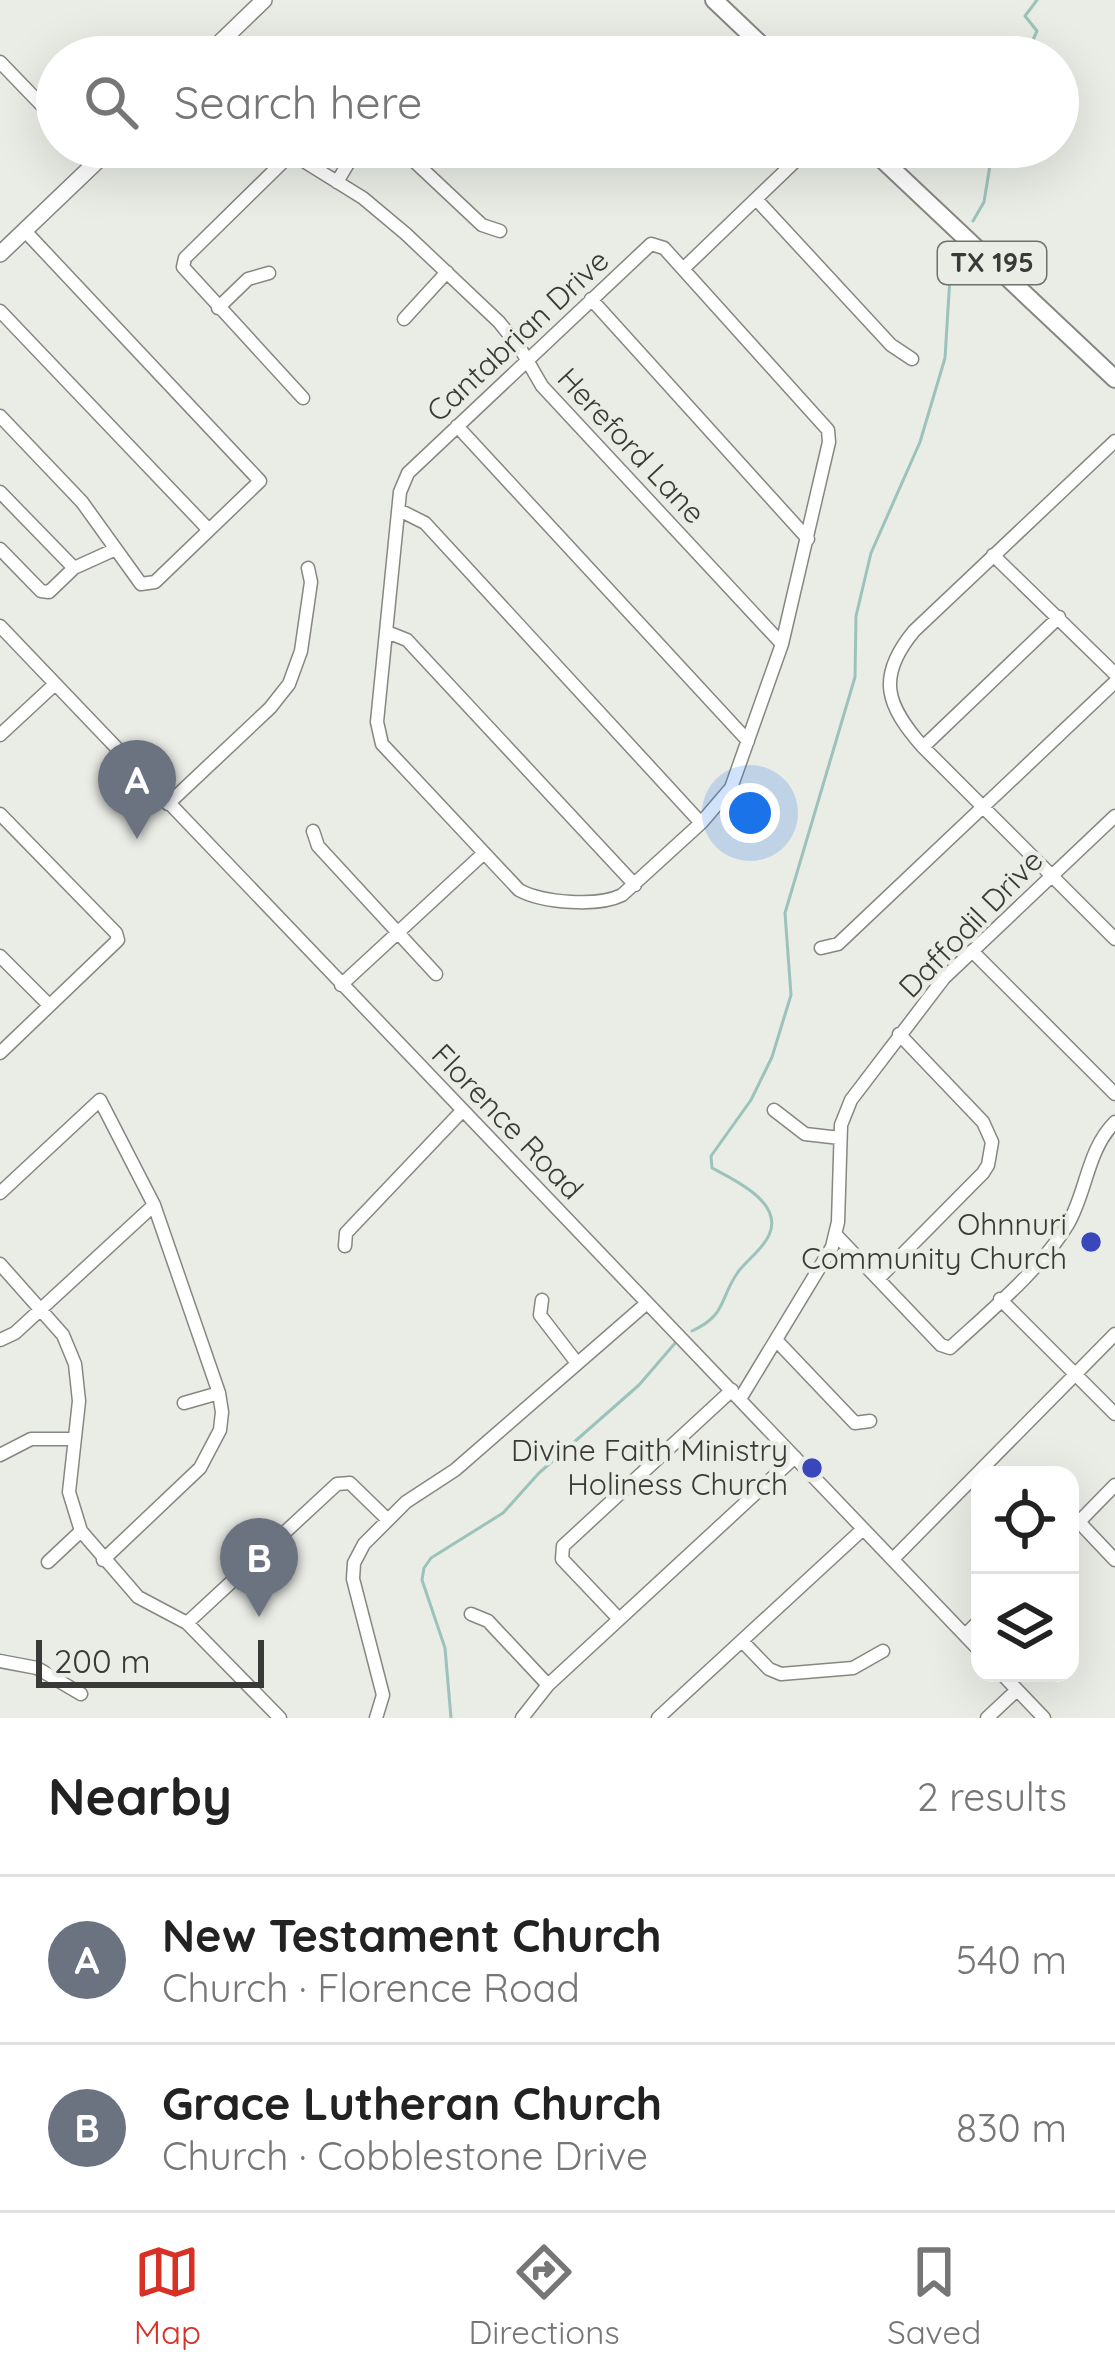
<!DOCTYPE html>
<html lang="en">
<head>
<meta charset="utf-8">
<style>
	:root { --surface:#fff; --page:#f2f2f2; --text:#222; --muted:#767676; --line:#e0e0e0; --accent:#d93025 }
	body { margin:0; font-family:Quicksand,sans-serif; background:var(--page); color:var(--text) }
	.controls { position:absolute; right:36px; bottom:36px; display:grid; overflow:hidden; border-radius:24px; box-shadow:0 12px 48px #0002 }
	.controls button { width:108px; height:108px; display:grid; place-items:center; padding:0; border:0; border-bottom:3px solid var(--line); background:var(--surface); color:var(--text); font:60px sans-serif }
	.scale { position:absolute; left:36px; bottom:30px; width:228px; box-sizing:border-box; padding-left:12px; border:6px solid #393937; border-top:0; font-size:33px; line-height:42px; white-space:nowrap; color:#393937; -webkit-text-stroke:9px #eaece6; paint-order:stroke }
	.you { position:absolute; left:750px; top:813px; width:42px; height:42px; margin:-30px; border:9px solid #fff; border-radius:50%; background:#1a73e8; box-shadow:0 0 0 18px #1a73e833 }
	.badge { display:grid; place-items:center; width:78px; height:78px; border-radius:50%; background:var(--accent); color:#fff; font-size:39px; font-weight:700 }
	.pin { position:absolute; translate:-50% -99px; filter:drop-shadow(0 3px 6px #0008) }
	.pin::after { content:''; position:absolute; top:63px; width:42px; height:36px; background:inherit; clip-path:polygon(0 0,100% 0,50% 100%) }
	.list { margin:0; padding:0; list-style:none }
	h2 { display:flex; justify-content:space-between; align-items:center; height:156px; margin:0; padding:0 48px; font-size:51px }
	h2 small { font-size:39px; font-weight:400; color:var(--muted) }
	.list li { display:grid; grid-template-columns:78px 1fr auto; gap:36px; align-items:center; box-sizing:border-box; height:168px; padding:0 48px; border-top:3px solid var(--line) }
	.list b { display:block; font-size:45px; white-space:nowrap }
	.list p { margin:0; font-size:39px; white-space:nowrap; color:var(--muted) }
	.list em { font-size:39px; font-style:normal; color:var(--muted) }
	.icon { flex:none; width:66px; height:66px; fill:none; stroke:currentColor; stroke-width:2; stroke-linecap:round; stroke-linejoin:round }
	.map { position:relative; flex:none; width:1115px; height:1718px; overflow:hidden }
	.search { position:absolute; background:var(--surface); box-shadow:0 12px 48px #0002; left:36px; right:36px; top:36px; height:132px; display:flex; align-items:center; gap:30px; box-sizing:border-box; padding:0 42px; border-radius:66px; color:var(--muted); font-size:45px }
	.sheet { height:492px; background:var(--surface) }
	nav { display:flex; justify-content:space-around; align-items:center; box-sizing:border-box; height:168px; border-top:3px solid var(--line); background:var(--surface); font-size:33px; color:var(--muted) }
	nav a { display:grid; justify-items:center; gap:6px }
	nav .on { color:var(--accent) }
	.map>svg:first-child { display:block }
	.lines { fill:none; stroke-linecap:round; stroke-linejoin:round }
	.stream { stroke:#9cc3bb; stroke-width:3 }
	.minor-casing { stroke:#868782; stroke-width:15 }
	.major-casing { stroke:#868782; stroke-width:18 }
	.highway-casing { stroke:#868782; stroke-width:20 }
	.minor { stroke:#fff; stroke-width:12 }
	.major { stroke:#fff; stroke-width:15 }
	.highway { stroke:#fff; stroke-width:16 }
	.poi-dot { fill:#3a47ba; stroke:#eaece6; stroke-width:4.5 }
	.labels { text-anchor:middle; stroke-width:9; stroke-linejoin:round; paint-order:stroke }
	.shield { fill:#eaece6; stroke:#6e6f6c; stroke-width:3 }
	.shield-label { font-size:27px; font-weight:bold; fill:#393937 }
	.street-label { font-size:30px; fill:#393937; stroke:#eaece6 }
	.poi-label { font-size:30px; fill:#393937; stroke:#eaece6; text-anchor:end }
</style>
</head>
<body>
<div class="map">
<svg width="1115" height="1718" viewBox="0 0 1115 1718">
	<rect width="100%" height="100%" fill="#eaece6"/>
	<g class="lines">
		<path class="stream" d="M1025 57 1037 31 1025 16 1037 0
			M973 221 984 202 993 147
			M692 1331C727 1315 719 1299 738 1272 747 1260 763 1249 769 1235 784 1203 735 1180 712 1168L711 1156 751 1100 772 1057 791 995 785 913 855 677 856 616 871 553 920 442 945 358 952 244
			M451 1718 445 1648 422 1580 424 1568 431 1558 503 1513 539 1473 639 1385 676 1342"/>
		<defs>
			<path id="minor" d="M0 62 57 121
				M82 147 96 162
				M281 147 363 198 406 234 499 322 520 348 542 386 782 644
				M399 147 482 225 500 231
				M291 154 185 258 183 267 303 398
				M337 182 358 147
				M756 199 891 345 912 359
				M651 244 664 248 828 430 829 442 782 644 731 788 701 823 622 895C598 907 543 903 519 890L382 744 377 722 400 492 408 473Z
				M683 269 810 147
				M591 299 808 539
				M218 308 248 279 269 273
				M0 311 209 530
				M404 319 447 272
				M0 416 82 502 141 584 155 582 260 481 25 231
				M457 426 748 741
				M1115 441 914 631C876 677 886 705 923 747L1115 939
				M0 492 74 568
				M399 510 425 523 701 823
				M0 549 41 591 49 592 74 568 116 549
				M993 555 1115 674
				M0 626 980 1651
				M387 632 407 640 635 885
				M0 735 55 684
				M923 747 1059 617
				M168 804 270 708 289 684 301 651 311 582 308 568
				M0 814 116 933 118 940 0 1053
				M313 831 318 846 436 974
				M821 948 838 944 1115 682
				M972 951 1115 1094
				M0 956 49 1005
				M341 985 484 853
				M774 1110 805 1134 840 1138
				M0 1193 100 1100 154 1205 219 1393 222 1412 220 1430 200 1468 103 1560
				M836 1235 941 1345 950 1348C988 1313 1042 1268 1068 1224 1087 1191 1087 1150 1115 1122
				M345 1246 346 1233 462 1111
				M0 1264 63 1335 75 1364 79 1401 69 1492 81 1531 138 1597 187 1623 280 1718
				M878 1279 983 1173 988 1165 992 1142 983 1122 899 1034
				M1000 1299 1115 1414
				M542 1300 540 1315 577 1363
				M0 1340 15 1333 154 1205
				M776 1340 855 1423 870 1421
				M740 1399 832 1247 838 1222 841 1125 851 1100 944 978 1115 816
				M184 1403 219 1393
				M0 1455 31 1439H74
				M1079 1522 1115 1560
				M1070 1531 1115 1485
				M893 1559 1115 1334
				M48 1562 81 1531
				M471 1614 488 1621 548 1685
				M619 1619 562 1559 563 1546 732 1390
				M187 1623 337 1484 350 1483 388 1520
				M965 1635 980 1620
				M742 1641 769 1669 781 1674 853 1668 883 1651
				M0 1661 37 1668 81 1694
				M1001 1673 1044 1718
				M376 1718 383 1695 353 1579 354 1563 364 1544 406 1502 455 1470 647 1303
				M522 1718 548 1685 795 1457
				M658 1718 863 1529
				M987 1718 1017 1690"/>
			<path id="major" d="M205 57 264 0
				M0 254 112 147"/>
			<path id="highway" d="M714 0 774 57
				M869 147 1115 379"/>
		</defs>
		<use href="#minor" class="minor-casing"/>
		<use href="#major" class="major-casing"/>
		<use href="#highway" class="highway-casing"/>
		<use href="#minor" class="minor"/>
		<use href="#major" class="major"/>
		<use href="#highway" class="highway"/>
	</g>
	<g class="poi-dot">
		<circle cx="1091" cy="1242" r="12"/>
		<circle cx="812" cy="1468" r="12"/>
	</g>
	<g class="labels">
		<rect class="shield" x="938" y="242" width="108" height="42" rx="9"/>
		<g class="shield-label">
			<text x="992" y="272">TX 195</text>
		</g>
		<g class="street-label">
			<text transform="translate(518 336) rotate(-43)" y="10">Cantabrian Drive</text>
			<text transform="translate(631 446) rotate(47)" y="10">Hereford Lane</text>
			<text transform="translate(971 924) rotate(-46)" y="10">Daffodil Drive</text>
			<text transform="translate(507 1122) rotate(46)" y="10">Florence Road</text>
		</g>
		<g class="poi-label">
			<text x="1067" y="1235">Ohnnuri<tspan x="1067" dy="34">Community Church</tspan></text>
			<text x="788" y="1461">Divine Faith Ministry<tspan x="788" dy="34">Holiness Church</tspan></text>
		</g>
	</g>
</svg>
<div class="controls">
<button><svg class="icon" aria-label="locate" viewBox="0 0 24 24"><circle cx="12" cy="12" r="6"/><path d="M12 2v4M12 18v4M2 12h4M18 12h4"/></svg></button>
<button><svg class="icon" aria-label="layers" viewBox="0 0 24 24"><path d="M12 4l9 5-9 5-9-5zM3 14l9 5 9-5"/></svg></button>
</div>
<div class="scale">200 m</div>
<div class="you"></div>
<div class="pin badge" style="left:137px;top:839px;background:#6b7280">A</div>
<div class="pin badge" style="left:259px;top:1617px;background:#6b7280">B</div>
<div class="search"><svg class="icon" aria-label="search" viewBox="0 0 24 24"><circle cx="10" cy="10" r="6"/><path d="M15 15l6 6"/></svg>Search here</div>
</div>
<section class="sheet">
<h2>Nearby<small>2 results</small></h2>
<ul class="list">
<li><span class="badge" style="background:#6b7280">A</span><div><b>New Testament Church</b><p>Church · Florence Road</p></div><em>540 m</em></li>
<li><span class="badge" style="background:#6b7280">B</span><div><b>Grace Lutheran Church</b><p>Church · Cobblestone Drive</p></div><em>830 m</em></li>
</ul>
</section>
<nav>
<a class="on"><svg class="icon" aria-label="map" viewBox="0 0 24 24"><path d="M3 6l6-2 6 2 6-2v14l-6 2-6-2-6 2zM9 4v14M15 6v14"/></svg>Map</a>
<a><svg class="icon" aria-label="directions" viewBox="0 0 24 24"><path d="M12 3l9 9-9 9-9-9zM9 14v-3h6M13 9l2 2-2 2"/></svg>Directions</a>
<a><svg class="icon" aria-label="saved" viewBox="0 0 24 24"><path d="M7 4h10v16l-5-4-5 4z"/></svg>Saved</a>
</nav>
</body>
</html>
